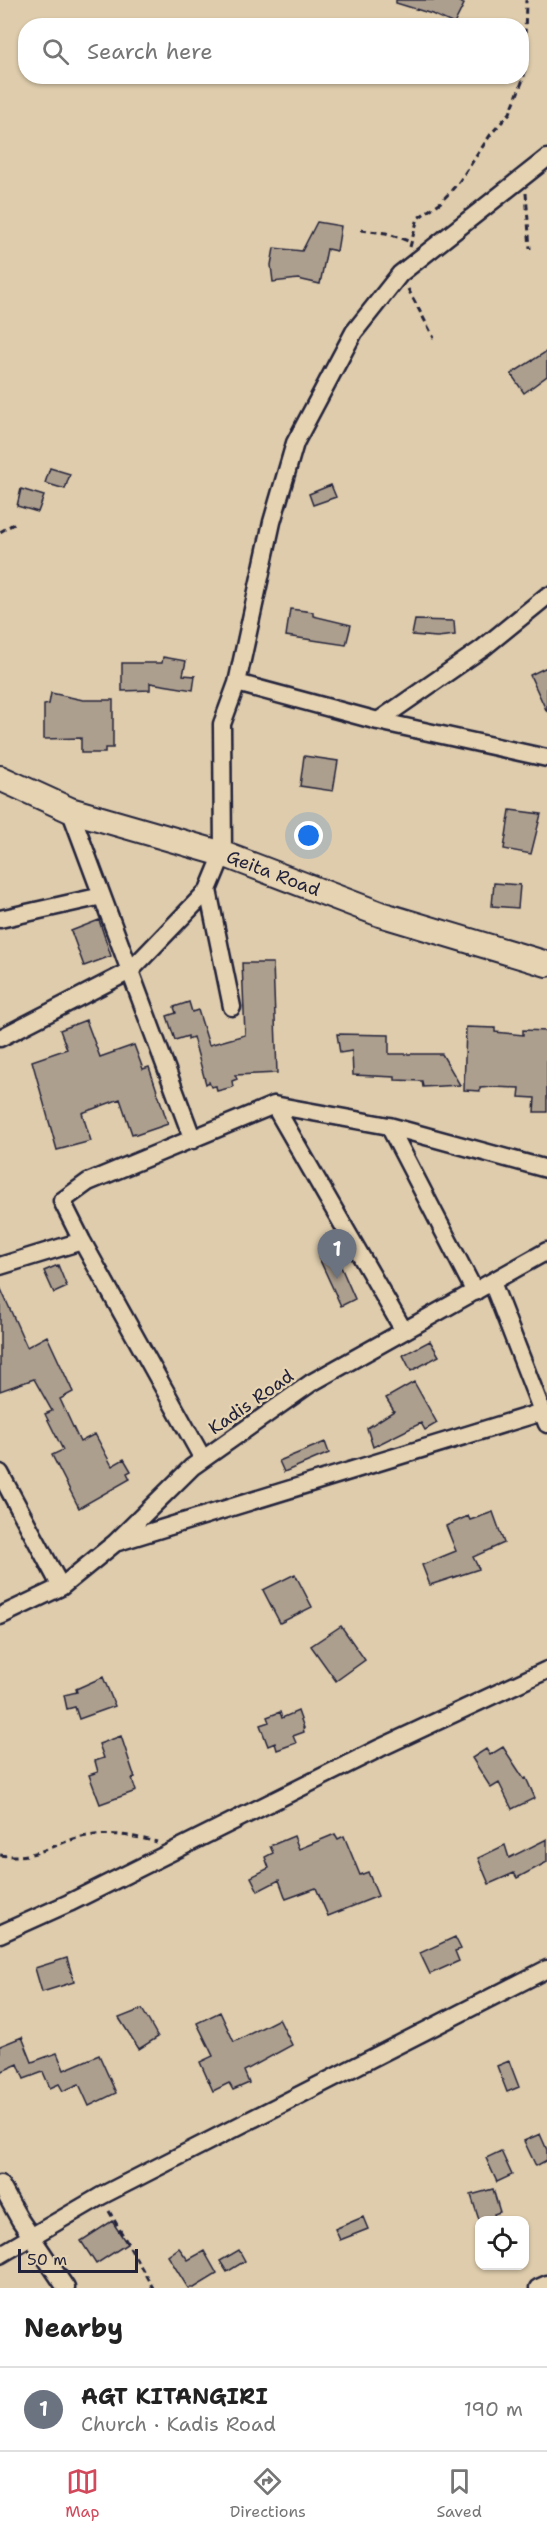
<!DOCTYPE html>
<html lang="en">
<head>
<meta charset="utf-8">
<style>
	:root { --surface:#fff; --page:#f6f6f6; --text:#222; --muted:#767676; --line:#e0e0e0; --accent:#d1495b }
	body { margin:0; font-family:"Shantell Sans",sans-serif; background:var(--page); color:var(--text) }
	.controls { position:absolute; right:18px; bottom:18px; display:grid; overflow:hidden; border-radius:12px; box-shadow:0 2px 4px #0004 }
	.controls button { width:54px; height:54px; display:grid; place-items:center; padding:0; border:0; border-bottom:2px solid var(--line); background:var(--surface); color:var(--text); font:30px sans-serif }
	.scale { position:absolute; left:18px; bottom:15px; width:120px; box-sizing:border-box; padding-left:6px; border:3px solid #22223b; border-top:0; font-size:16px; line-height:21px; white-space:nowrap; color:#22223b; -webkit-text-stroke:4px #e6d3b1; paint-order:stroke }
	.you { position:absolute; left:309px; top:836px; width:21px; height:21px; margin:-15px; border:4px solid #fff; border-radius:50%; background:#1a73e8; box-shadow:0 0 0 9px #1a73e833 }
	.badge { display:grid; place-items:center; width:39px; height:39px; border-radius:50%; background:var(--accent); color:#fff; font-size:20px; font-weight:700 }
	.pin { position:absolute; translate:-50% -50px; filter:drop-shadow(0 2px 3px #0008) }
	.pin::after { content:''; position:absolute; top:32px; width:21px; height:18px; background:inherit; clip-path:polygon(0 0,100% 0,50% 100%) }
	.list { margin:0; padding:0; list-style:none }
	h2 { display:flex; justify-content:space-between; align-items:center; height:78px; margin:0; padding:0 24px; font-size:26px }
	h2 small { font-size:20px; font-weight:400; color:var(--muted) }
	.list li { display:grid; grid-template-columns:39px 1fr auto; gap:18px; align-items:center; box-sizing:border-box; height:84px; padding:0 24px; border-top:2px solid var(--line) }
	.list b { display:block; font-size:22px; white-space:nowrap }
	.list p { margin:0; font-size:20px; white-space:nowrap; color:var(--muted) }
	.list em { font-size:20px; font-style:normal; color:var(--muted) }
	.icon { flex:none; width:33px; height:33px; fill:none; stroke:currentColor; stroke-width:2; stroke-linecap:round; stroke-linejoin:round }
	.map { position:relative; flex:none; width:547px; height:2288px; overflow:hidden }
	.search { position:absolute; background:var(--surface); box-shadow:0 2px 4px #0004; left:18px; right:18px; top:18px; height:66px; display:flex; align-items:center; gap:15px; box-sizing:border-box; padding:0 21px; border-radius:24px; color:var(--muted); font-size:22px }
	.sheet { height:162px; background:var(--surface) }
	nav { display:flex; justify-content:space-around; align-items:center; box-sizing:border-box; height:84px; border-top:2px solid var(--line); background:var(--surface); font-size:16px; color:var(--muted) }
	nav a { display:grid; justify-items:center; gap:3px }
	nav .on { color:var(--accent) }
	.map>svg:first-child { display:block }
	.building { fill:#ad9f8e; stroke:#22223b; stroke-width:1.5 }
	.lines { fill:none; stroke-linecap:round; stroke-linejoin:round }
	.street-casing { stroke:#22223b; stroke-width:21 }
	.secondary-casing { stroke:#22223b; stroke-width:28 }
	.path { stroke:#22223b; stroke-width:3; stroke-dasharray:6 4.5; stroke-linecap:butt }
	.street { stroke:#e6d3b1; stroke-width:16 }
	.secondary { stroke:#e6d3b1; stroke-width:24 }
	.labels { text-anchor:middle; stroke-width:5; stroke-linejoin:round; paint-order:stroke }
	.street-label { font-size:18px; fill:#22223b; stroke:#e6d3b1 }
</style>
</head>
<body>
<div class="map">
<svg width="547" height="2288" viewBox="0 0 547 2288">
	<rect width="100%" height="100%" fill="#deccac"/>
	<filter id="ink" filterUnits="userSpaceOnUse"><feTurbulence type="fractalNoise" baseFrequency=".0167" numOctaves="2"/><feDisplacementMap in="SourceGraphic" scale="12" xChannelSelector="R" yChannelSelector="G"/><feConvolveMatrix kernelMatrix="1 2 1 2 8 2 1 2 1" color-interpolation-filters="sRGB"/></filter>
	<g filter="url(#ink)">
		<path class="building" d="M396 0H455L464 4 454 24 432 14 396 3Z
			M317 222 341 226 337 251 327 249 320 284 298 279 273 282 271 265 274 248 302 251Z
			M547 351V376L524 393 511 374Z
			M50 468 70 474 65 489 45 483Z
			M331 485 336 497 313 505 309 494Z
			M21 489 44 496 38 512 17 506Z
			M290 609 313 612V616L351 625 346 645 286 636Z
			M415 620 454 621 455 635 437 637 412 635Z
			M163 657 186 661 183 675 195 676 193 690 150 683V690L122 691V663H162Z
			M547 667V712L530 675Z
			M51 693 83 700H113V748H105V753H81V738L44 739V705L49 704Z
			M304 756 338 761 333 791 300 786Z
			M510 810 541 814 531 854 504 849Z
			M494 883 520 885 518 908 492 906Z
			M99 920 111 956 84 966 71 931Z
			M242 963H273L277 1073 235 1075 237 1079 232 1081 233 1087 217 1091 216 1086 211 1087 209 1082 206 1084 193 1037 188 1039V1036L175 1040 167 1016 176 1013 174 1007 189 1002 192 1012 198 1010 209 1045 245 1035Z
			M86 1020 100 1057 134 1045 143 1069 149 1067 168 1124 136 1135 135 1133 132 1134 120 1099 82 1113 91 1141 57 1150 32 1061 67 1049 60 1030Z
			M466 1027 495 1028V1032L523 1035V1030L547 1031V1112H534L535 1098 519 1097 520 1088 493 1087 480 1088V1091L464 1090Z
			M337 1034 389 1035V1054H442L460 1085 423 1087 422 1081 395 1080V1077L353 1075 352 1051 340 1053Z
			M334 1251 355 1299 341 1306 319 1258Z
			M58 1265 67 1287 54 1293 44 1271Z
			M0 1287 27 1347 47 1336 73 1392 60 1399 80 1442 95 1434 112 1466 124 1459 131 1471 127 1473 130 1479 79 1508 52 1455 63 1450 45 1414 52 1411 34 1379 0 1391Z
			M430 1341 439 1356 411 1371 403 1355Z
			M414 1382 437 1423 425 1430 421 1423 373 1447 367 1428 394 1411 386 1398Z
			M325 1442 329 1453 284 1472 279 1461Z
			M493 1512 504 1543 473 1557 479 1569 430 1585 422 1565 456 1551 446 1526 468 1516 470 1520Z
			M295 1574 312 1607 280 1623 263 1590Z
			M341 1626 365 1660 336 1681 311 1646Z
			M103 1677 115 1706 79 1719 75 1707 67 1709 64 1695 77 1692 76 1689Z
			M298 1711 304 1728H303L304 1732 293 1736 296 1743 277 1750 275 1743 268 1746 260 1725 269 1722 267 1717 280 1712 282 1718Z
			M121 1736 135 1778 132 1779 136 1791 100 1804 89 1775 98 1772 95 1761 104 1758 99 1744Z
			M503 1747 524 1779 526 1778 535 1798 512 1809 499 1783 491 1788 472 1758 486 1749 490 1755Z
			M335 1834 338 1839 344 1836 360 1875 368 1872 378 1896 328 1916 316 1888 286 1899 279 1880 258 1891 251 1877 269 1868 265 1857 273 1853 270 1846 294 1836 299 1849Z
			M547 1839V1862L517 1878 514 1873 489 1884 478 1858 505 1845 509 1858Z
			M455 1937 461 1949 455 1951 459 1961 430 1974 420 1953Z
			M67 1958 74 1982 42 1992 35 1968Z
			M142 2009 158 2037 139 2049 119 2018Z
			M220 2012 234 2042 279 2019 292 2045 244 2071 249 2083 233 2090 229 2083 213 2091 200 2062 213 2056 197 2023Z
			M22 2037 32 2062 57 2053 64 2070 99 2055 116 2093 89 2106 79 2084 63 2091 59 2084 50 2088 43 2072 24 2079 18 2064 0 2072V2046Z
			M509 2061 519 2087 507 2092 497 2066Z
			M540 2134 547 2150V2160L536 2166 524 2141Z
			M501 2151 512 2175 497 2182 486 2158Z
			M493 2189 500 2212 494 2214 496 2220H479L471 2195Z
			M363 2217 368 2229 340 2240 335 2229Z
			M112 2221 127 2244 96 2264 81 2241Z
			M179 2248 188 2260 204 2251 217 2274 194 2288H188L168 2256Z
			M239 2250 245 2261 227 2272 220 2261Z"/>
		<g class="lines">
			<defs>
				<path id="street" d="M237 683 378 721 547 758
					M378 721 483 648 547 596
					M70 810 193 1140
					M208 890 232 1007
					M0 919 102 896
					M0 1038 130 971 208 890 223 854 222 724 237 683 272 522 295 443 354 332 400 274 547 158
					M274 1105 404 1331
					M389 1126 475 1292
					M0 1266 82 1241
					M492 1282 547 1424
					M203 1459 82 1241 62 1201 88 1182 274 1105 389 1126 547 1169
					M0 1473 61 1587
					M118 1542 542 1412
					M0 1616 61 1587 115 1543 192 1467 311 1383 547 1251
					M0 1934 69 1903 380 1748 547 1670
					M0 2184 20 2220 66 2288
					M0 2255 101 2196 547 1969
					M538 2288 547 2284"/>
				<g id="secondary">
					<path id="s1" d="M0 778 70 810 223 854 380 914 547 964"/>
				</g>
			</defs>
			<use href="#street" class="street-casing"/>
			<use href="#secondary" class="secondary-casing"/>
			<path class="path" d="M526 193 530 249
				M361 230 386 233 411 242
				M410 247 418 218 441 202 459 182 491 134 510 113 524 77 526 0
				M408 289 434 338
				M0 532 15 523
				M0 1855C38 1861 55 1841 87 1836 112 1832 133 1836 157 1842
				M109 2211 153 2288"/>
			<use href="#street" class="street"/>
			<use href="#secondary" class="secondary"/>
		</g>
	</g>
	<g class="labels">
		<g class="street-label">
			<text dy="6" stroke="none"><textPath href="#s1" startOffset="290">Geita Road</textPath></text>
			<text transform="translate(251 1402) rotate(-35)" y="6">Kadis Road</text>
		</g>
	</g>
</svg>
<div class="controls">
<button><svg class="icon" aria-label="locate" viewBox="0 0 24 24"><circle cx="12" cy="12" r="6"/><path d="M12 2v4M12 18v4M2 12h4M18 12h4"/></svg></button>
</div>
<div class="scale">50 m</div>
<div class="you"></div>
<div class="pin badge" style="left:337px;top:1279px;background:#6b7280">1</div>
<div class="search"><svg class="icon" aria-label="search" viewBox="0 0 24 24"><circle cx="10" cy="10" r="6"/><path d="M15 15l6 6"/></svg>Search here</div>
</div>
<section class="sheet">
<h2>Nearby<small></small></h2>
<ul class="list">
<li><span class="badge" style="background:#6b7280">1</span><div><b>AGT KITANGIRI</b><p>Church · Kadis Road</p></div><em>190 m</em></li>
</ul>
</section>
<nav>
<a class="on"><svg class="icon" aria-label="map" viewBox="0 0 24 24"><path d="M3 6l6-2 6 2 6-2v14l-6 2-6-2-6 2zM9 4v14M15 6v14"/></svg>Map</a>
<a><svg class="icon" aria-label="directions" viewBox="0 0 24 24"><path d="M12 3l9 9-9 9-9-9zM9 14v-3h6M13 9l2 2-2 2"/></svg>Directions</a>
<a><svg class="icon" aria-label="saved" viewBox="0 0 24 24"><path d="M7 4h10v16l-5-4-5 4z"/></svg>Saved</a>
</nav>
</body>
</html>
